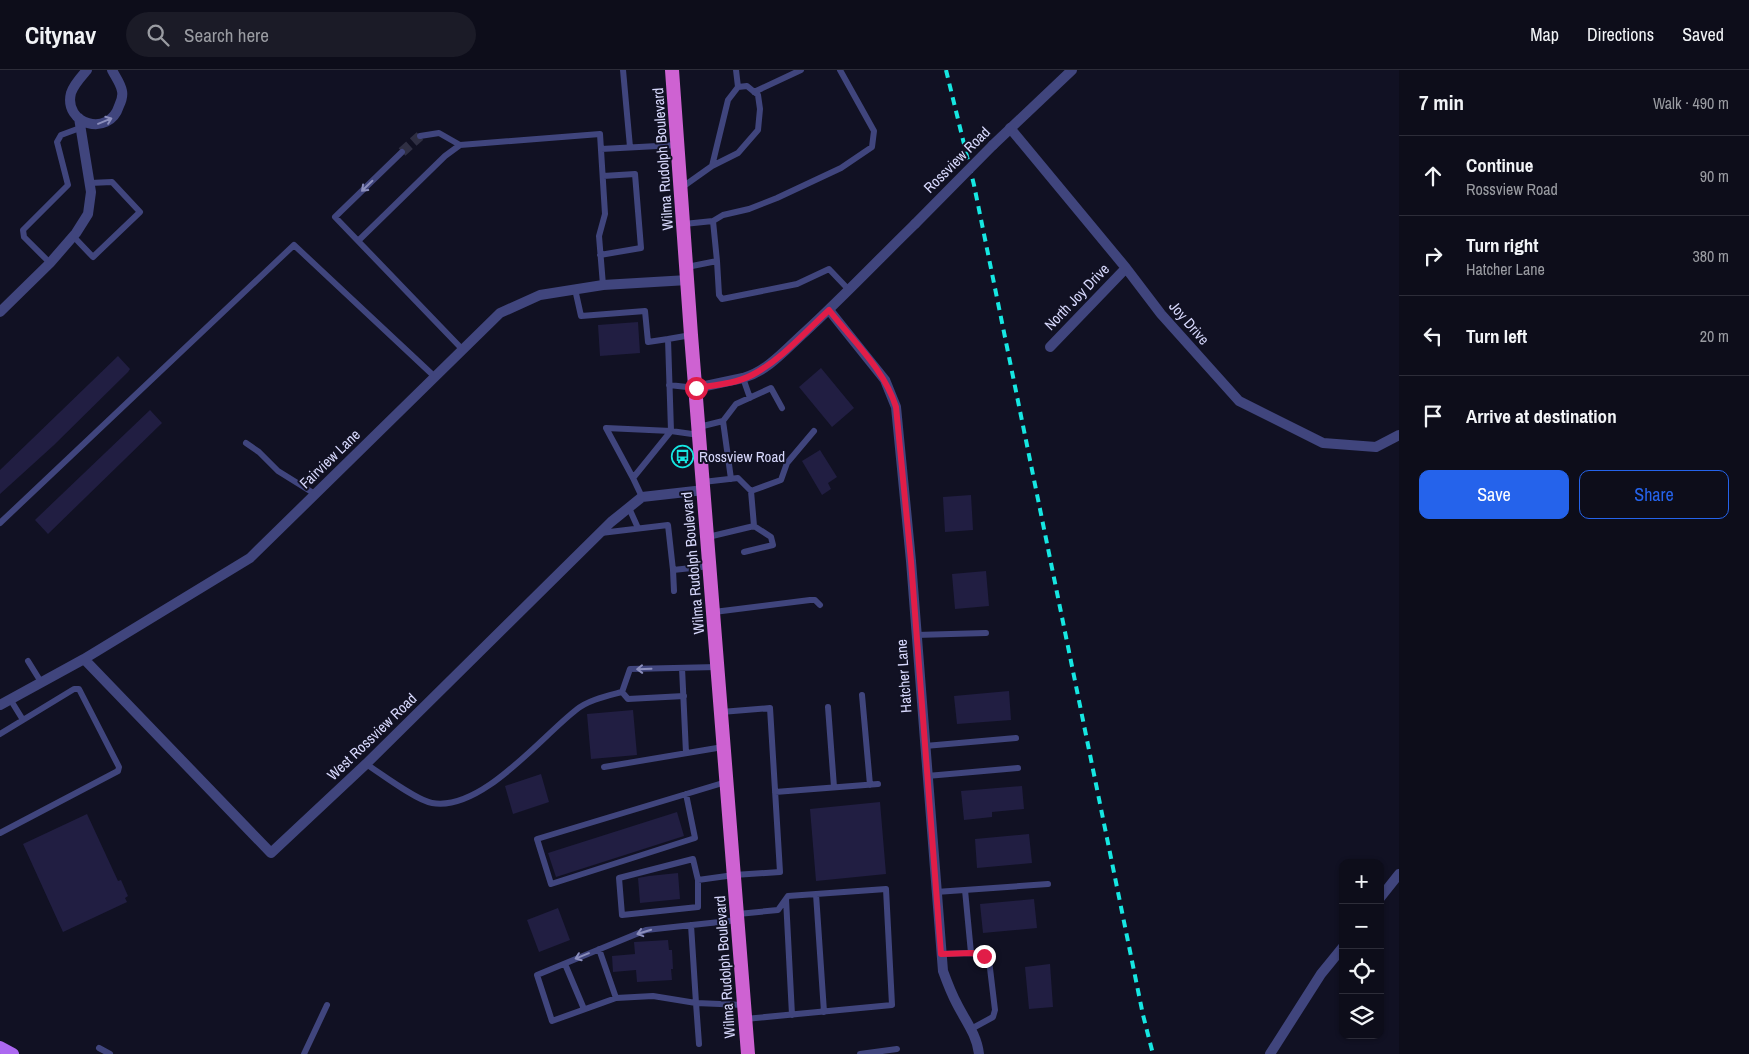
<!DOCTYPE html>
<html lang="en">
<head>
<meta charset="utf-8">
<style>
	:root { --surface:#0d0d1a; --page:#1b1b27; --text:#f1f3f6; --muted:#9a9ca2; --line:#2d2d39; --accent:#2563eb }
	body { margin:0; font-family:"Archivo Narrow",sans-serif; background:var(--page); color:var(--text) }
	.controls { position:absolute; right:15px; bottom:15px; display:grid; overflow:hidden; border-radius:10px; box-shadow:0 1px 4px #0004 }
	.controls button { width:45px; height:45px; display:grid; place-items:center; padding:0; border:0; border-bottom:1px solid var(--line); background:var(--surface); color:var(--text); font:25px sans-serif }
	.stop { position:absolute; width:15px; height:15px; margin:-11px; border:4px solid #e11d48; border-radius:50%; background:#fff }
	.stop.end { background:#e11d48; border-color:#fff; box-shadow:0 1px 5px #0008 }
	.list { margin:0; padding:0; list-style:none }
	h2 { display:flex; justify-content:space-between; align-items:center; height:65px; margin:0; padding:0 20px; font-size:21px }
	h2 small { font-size:16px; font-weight:400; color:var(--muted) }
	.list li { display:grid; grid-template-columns:32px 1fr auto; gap:15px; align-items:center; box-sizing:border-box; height:80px; padding:0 20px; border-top:1px solid var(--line) }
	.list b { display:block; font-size:19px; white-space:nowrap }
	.list p { margin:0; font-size:16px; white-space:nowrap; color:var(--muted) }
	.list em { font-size:16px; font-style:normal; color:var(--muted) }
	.actions { display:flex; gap:10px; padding:15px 20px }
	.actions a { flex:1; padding:11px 0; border:1px solid var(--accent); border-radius:10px; text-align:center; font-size:18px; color:var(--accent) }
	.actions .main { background:var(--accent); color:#fff }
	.icon { flex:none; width:28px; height:28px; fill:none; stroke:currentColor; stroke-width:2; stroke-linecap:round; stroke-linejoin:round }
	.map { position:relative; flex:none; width:1399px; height:984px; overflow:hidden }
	header { display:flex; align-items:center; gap:30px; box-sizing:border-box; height:70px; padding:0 25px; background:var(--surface); border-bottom:1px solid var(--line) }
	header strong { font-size:24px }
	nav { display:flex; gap:28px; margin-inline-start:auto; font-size:18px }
	.search { width:350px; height:45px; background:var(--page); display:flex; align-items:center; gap:12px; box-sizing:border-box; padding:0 18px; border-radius:28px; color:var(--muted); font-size:19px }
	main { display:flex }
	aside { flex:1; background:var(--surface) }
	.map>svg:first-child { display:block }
	.building { fill:#211e42 }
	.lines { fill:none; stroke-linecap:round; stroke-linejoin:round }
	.minor-tunnel { stroke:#2f2f43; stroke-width:10; stroke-dasharray:10 5; stroke-linecap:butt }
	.service { stroke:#40457d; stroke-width:6 }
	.minor { stroke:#40457d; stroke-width:10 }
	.tertiary { stroke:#40457d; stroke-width:10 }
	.primary { stroke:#ac68f0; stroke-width:12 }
	.trunk { stroke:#ce62d2; stroke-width:14 }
	.rail { stroke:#16e7e2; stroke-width:4; stroke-dasharray:8 6; stroke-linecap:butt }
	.tertiary-bridge { stroke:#40457d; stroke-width:10 }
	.oneway { stroke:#8b8ebc }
	.route { stroke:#e11d48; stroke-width:6 }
	.labels { text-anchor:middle; stroke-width:4; stroke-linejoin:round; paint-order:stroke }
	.street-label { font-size:15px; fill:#d6d7fb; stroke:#111123 }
	.poi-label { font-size:15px; fill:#d6d7fb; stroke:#111123; text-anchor:start }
</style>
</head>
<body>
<header>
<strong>Citynav</strong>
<div class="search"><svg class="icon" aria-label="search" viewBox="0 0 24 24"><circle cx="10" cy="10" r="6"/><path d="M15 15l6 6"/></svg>Search here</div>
<nav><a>Map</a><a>Directions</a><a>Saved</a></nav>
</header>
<main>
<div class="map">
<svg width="1399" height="984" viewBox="0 0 1399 984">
	<rect width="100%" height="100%" fill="#111123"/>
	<path class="building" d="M638 252 640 283 600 286 598 255Z
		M118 286 130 299 128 302 54 375 0 424V400Z
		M821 298 854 338 832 357 799 317Z
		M150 340 162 353 48 464 35 450 37 448Z
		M820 380 837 407 828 413 831 419 822 425 802 391Z
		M971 425 973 460 945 462 943 427Z
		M986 501 989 536 955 539 952 504Z
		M1009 621 1011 650 957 654 954 626Z
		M633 640 637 685 591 689 587 644Z
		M541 704 549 732 513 744 505 716Z
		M1022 716 1024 739 992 742V747L964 750 961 721Z
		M880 732 886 804 816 811 810 739Z
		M677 742 684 766 556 807 548 783Z
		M87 744 118 811 121 810 128 826 125 828 127 832 63 862 23 774Z
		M1029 764 1032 793 977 798 975 769Z
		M678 803 680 829 640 833 638 808 649 806Z
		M1034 829 1037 858 983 863 980 834Z
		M558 838 570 870 539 882 527 850Z
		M668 870 669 880H672L673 899H671L672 910 637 912 636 900 613 902 612 886 635 884 634 872Z
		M1050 894 1053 937 1029 939 1025 897Z"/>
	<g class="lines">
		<path class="minor-tunnel" d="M402 82 420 66"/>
		<path class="service" d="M623 0 630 77
			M736 0 738 17
			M754 22 801 0
			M420 66 439 63 460 75
			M601 79 677 75
			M402 82 335 147 463 280
			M681 118 712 96 728 30 738 17 747 16 758 25 760 39 758 60 738 83 712 96
			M684 154 713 151 723 145 749 139 777 128 841 98 872 77 874 61 840 0
			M73 166 93 187 140 142 112 112 90 113
			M358 171 445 86 460 75 600 64 605 144 599 166 603 215
			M600 185 641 178 635 104 603 106
			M717 191 719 225 722 229 797 214 829 199 849 220
			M50 193 24 167 23 160 68 115 57 72 61 65 80 58
			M687 197 717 191 713 151
			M575 219 581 246 645 241 648 272 668 269 671 361 606 358 633 408 642 427
			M668 269 691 265
			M743 308 750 328
			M669 315 696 318
			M723 351 736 334 771 318 782 338
			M699 357 723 351 731 409
			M246 373 259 382 278 401 315 424
			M633 408 671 361 699 365
			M703 412 738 408 751 421 754 456 708 467
			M751 421 781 410 787 393 814 361
			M629 438 638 458
			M0 453 294 175 435 307
			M601 463 668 455 673 500 710 496
			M744 482 773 475 771 467 754 456
			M673 500 674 521
			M714 542 810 530H815L820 535
			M916 565 986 563
			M28 591 41 612
			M682 598 686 683
			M622 622 630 599 717 597
			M622 622 628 629 684 626
			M862 625 870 715
			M10 629 23 650
			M828 637 834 717
			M0 664 74 619H79L119 697 118 701 0 763
			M925 676 1016 668
			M366 694C380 703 417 731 432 733 481 742 540 668 576 640 588 630 607 626 622 622
			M604 697 723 677
			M927 706 1018 698
			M775 722 878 714
			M686 724 695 768 551 814 537 769 726 712
			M698 810 693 789 619 808 622 845 698 837V810L734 805 780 802 770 638 721 642
			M936 822 1048 814
			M816 824 824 942
			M786 829 792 945
			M738 844 778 840 788 826 886 819 892 935 745 949
			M691 855 696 933 653 926 616 928 552 951 537 905 646 860 738 850
			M599 879 616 928
			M941 884 971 883 965 820
			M565 894 584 939
			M971 959 993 947 995 940 989 890 984 886 971 883
			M699 974 696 933 744 935
			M99 978 110 984
			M304 984 327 935
			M860 984 897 979"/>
		<path class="minor" d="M87 0C81 7 74 14 71 23 63 54 109 68 119 36 121 32 123 26 122 21 121 14 115 6 112 0
			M1010 58 1126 198 1161 244 1239 331 1323 373 1376 377 1399 365
			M829 240 885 310 896 337 911 491 943 901C947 912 951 923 957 934 965 950 977 965 979 984
			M0 242 50 193 76 163 88 144 91 122 79 48
			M1050 277 1126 198
			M84 589 271 783 366 694 611 452 642 427 704 420
			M0 635 84 589 250 488 500 243 540 225 603 215 688 210"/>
		<path class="tertiary" d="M993 75 1072 0
			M696 318 743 308C768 301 786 279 805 262 843 227 878 190 915 154
			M1380 828 1399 804
			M1270 984 1321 904 1343 877"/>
		<path class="primary" d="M0 977 13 984"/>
		<path class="trunk" d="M672 0 691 265 748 984"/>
		<path class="rail" d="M946 0 974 115 1143 945 1153 984"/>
		<path class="tertiary-bridge" d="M915 154 993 75"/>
	</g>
	<defs><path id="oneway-shaft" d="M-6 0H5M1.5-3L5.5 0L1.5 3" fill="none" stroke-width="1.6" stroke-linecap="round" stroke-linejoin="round" transform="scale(1.25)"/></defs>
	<g class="oneway">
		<use href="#oneway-shaft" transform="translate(105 51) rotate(-22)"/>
		<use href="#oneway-shaft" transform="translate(367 116) rotate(136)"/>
		<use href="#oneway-shaft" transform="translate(644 599) rotate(178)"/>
		<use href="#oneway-shaft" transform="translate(644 862) rotate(163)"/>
		<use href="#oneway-shaft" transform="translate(582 886) rotate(158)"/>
	</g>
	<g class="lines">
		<path class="route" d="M696 318C714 315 735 314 752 305 781 290 805 262 829 240 853 271 884 299 896 337L911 491 941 884 972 883 984 886"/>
	</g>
	<defs>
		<symbol id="bus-ring" viewBox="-11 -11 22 22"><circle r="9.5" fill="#111123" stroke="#16e7e2" stroke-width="1.5"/><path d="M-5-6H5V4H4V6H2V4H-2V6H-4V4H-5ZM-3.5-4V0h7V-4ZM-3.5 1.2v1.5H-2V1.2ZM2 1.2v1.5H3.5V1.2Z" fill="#16e7e2"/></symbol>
	</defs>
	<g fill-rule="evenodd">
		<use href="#bus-ring" x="670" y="374" width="25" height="25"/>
	</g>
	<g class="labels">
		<g class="street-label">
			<text transform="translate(663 89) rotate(-94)" y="5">Wilma Rudolph Boulevard</text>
			<text transform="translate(957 90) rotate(-45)" y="5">Rossview Road</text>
			<text transform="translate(1077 227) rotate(-46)" y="5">North Joy Drive</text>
			<text transform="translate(1189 253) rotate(49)" y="5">Joy Drive</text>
			<text transform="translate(330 389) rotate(-44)" y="5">Fairview Lane</text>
			<text transform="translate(693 493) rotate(-95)" y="5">Wilma Rudolph Boulevard</text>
			<text transform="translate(904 606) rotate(-94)" y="5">Hatcher Lane</text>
			<text transform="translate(372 667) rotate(-44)" y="5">West Rossview Road</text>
			<text transform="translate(725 897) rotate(-94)" y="5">Wilma Rudolph Boulevard</text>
		</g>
		<g class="poi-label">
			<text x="699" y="392">Rossview Road</text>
		</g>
	</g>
</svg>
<div class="controls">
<button>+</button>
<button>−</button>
<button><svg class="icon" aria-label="locate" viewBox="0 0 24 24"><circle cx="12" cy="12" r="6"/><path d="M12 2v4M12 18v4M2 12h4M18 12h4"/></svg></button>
<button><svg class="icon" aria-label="layers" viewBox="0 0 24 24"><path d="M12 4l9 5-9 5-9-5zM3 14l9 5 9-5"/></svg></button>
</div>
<div class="stop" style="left:696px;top:318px"></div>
<div class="stop end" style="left:984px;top:886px"></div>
</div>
<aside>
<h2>7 min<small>Walk · 490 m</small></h2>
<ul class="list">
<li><svg class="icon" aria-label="ahead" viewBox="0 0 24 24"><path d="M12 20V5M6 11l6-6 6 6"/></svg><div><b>Continue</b><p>Rossview Road</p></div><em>90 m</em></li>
<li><svg class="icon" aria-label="right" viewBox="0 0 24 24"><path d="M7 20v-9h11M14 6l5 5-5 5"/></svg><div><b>Turn right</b><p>Hatcher Lane</p></div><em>380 m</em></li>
<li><svg class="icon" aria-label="left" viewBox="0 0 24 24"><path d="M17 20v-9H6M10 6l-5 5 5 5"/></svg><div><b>Turn left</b></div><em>20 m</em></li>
<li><svg class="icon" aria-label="arrive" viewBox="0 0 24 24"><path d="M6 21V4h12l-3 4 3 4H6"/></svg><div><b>Arrive at destination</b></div></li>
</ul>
<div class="actions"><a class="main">Save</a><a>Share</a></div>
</aside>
</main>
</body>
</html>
